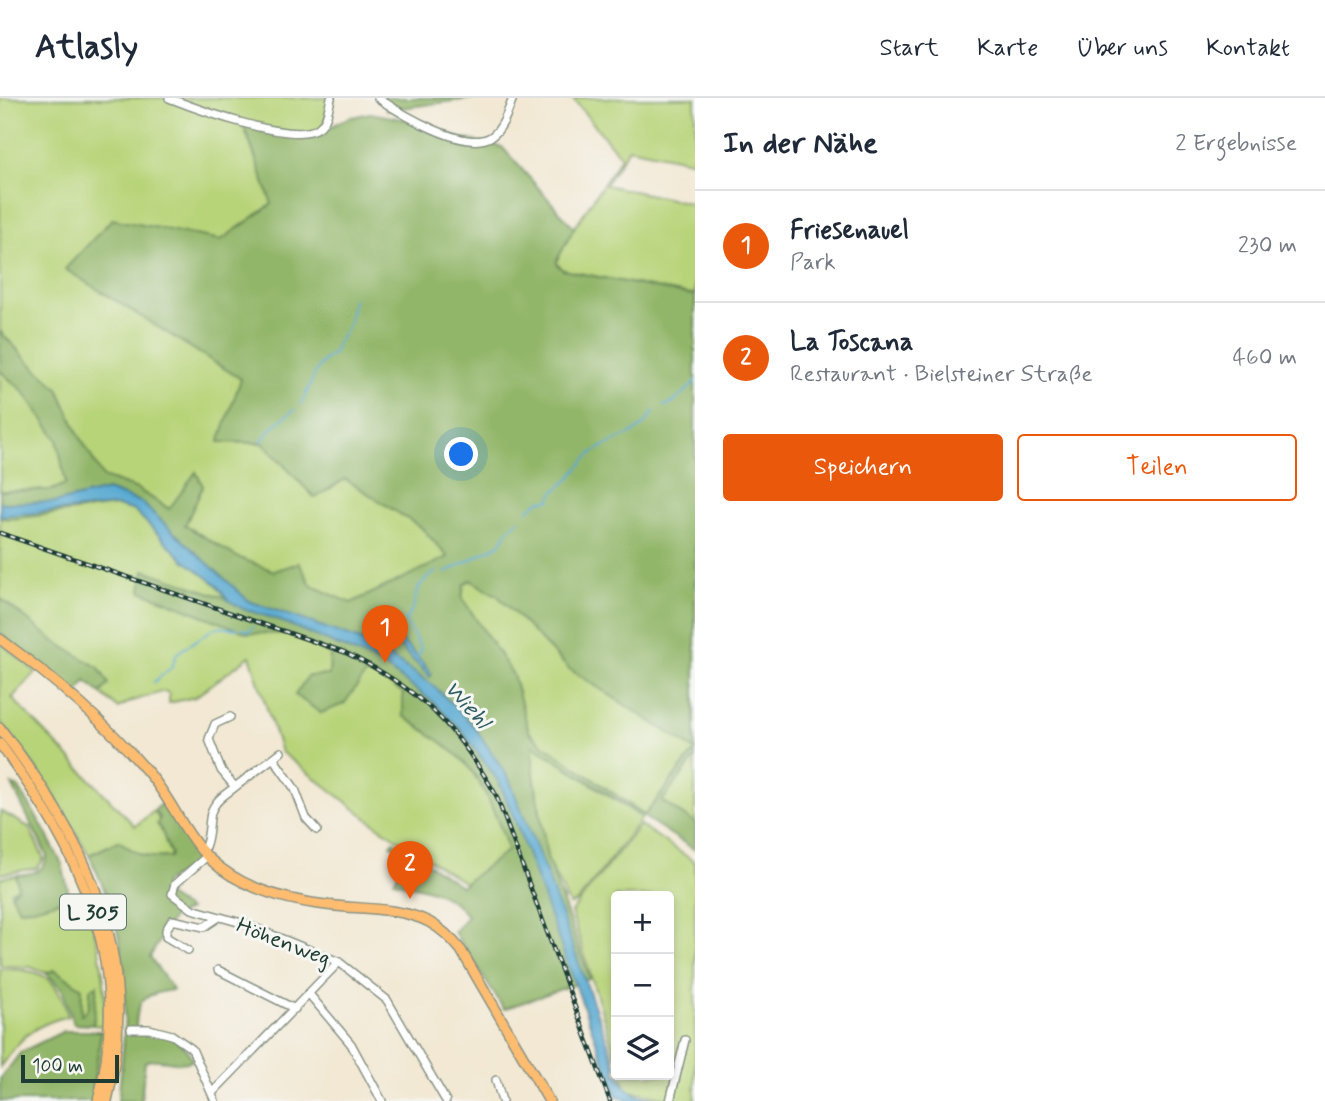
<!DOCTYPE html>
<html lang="de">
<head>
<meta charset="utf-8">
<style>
	:root { --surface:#fff; --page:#f2f2f3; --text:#1f2937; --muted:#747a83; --line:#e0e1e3; --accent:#ea580c }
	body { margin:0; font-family:Mynerve,sans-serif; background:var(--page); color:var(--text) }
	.controls { position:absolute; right:21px; bottom:21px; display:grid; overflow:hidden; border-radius:7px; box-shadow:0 4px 10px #0003 }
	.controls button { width:63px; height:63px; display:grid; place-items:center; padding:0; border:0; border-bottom:2px solid var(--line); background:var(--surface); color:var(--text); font:35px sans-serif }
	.scale { position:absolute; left:21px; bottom:18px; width:98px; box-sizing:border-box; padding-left:7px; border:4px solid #1f3d34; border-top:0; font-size:19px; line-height:24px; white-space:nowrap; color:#1f3d34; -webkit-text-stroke:5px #f6f6f2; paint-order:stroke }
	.you { position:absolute; left:462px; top:357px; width:24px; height:24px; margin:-18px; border:5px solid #fff; border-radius:50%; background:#1a73e8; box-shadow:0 0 0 10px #1a73e833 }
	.badge { display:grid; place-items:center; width:46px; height:46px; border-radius:50%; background:var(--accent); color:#fff; font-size:23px; font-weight:700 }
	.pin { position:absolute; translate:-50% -58px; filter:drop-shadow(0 2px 4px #0008) }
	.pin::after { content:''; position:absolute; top:37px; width:24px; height:21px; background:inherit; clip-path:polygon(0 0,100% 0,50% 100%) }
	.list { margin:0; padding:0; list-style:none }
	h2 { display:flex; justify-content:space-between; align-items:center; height:91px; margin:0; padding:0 28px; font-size:30px }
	h2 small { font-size:23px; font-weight:400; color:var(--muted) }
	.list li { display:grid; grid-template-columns:46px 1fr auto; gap:21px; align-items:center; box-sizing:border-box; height:112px; padding:0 28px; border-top:2px solid var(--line) }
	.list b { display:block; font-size:26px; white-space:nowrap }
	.list p { margin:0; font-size:23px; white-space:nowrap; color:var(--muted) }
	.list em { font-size:23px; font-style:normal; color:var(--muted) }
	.actions { display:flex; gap:14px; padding:21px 28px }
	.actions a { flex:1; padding:16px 0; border:2px solid var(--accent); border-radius:7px; text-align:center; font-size:24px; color:var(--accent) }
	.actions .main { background:var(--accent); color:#fff }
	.icon { flex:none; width:38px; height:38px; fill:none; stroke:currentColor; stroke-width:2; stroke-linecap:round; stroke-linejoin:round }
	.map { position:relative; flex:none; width:695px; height:1003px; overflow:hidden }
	header { display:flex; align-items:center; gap:42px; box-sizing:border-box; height:98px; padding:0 35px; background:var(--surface); border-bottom:2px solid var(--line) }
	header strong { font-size:33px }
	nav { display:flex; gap:38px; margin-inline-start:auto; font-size:24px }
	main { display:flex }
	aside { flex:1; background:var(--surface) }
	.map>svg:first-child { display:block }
	.green { fill:#b8d479; stroke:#6c8856; stroke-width:2; fill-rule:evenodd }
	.forest { fill:#92b669; stroke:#587a4e; stroke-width:2 }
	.water { fill:#57a8d2; stroke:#3b7283; stroke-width:2 }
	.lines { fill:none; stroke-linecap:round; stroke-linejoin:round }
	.stream { stroke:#57a8d2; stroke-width:2 }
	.minor-casing { stroke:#889284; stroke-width:10 }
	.major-casing { stroke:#889284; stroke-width:12 }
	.minor { stroke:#fff; stroke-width:7 }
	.major { stroke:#fdbc70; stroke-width:9 }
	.rail-casing { stroke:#1f3d34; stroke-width:4.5 }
	.rail { stroke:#f6f6f2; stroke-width:2; stroke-dasharray:5; stroke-linecap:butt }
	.labels { text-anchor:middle; stroke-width:6; stroke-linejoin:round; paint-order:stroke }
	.shield { fill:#f6f6f2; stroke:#60746d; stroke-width:2 }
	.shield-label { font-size:21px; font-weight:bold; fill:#1f3d34 }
	.street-label { font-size:23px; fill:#1f3d34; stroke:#f6f6f2 }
	.water-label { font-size:24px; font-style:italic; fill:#305d63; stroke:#f6f6f2 }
</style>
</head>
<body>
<header>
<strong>Atlasly</strong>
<nav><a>Start</a><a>Karte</a><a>Über uns</a><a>Kontakt</a></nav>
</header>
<main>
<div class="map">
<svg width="695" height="1003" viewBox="0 0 695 1003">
	<rect width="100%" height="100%" fill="#f6f6f2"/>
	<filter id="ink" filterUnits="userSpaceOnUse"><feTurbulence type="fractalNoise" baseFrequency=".0143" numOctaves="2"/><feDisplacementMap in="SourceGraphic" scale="14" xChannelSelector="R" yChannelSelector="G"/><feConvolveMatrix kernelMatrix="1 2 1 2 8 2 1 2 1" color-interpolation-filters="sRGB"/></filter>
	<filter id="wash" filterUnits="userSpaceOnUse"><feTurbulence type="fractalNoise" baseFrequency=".00686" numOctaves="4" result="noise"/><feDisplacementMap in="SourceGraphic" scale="28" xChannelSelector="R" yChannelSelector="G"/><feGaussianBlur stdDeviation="1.57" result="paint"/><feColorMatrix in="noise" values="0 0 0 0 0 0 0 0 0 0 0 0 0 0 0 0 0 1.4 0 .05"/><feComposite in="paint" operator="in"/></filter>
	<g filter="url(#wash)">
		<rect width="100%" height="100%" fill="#f2e8d3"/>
		<path class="green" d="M0 0H334L325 31C301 45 270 32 243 26L272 106 221 142 112 122 66 171 241 281 220 344 263 345 315 400 345 381 422 430 449 459 353 505 530 693 554 787 564 802 523 876 491 891 467 784 465 785 376 727 281 654 250 558 195 599 169 605V596L165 593 132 603 118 610 100 595 103 593 0 507V241L27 262 0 233ZM81 342 103 379 137 391 170 411 196 374 203 389 185 427 231 456 201 448 102 386Z
			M572 0H695V64L629 50 605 87 695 106V195L691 197 563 172 557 166V162L574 130 621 59Z
			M470 482 498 498 568 570 695 652 645 717 540 645 529 634 513 577 462 500 464 486Z
			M0 545 36 574 12 600 135 728 154 713C164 726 162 742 171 755L169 759C145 761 138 757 119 743L89 757 54 697 26 656 0 623Z
			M533 647 642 720 578 803 570 807 548 764 533 671Z
			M695 660V725L662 703Z
			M0 713 29 729 44 761 37 770 0 776Z
			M640 727 695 764V1003H683L627 992 622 977H669V798H616V959L571 814Z
			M16 777 18 790 11 793 33 810 70 800 82 793C97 835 109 883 104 928L93 927 97 887 90 891C90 903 91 911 81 918 84 886 77 888 55 872L46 875 30 869 0 868V780Z
			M0 871C40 871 58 877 68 918 31 928 22 938 0 969Z
			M101 933 105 934 94 1003H91Z"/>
		<path class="forest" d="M382 0H477L387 12Z
			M370 15 408 22 438 35 502 49 574 130 557 162V166L563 172 691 197 695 195V652L568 570 498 498 470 482 464 487 462 500 513 577 529 634 541 645 645 717 695 653V660L662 703 695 725V752L533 647V671L547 759 590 881 504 911 454 834 467 818C450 793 422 790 394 783L407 758 391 747 394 743 461 788 508 752C501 728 482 682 464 664 446 646 424 632 403 618V595L368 573 344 606 321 615 295 597 308 578 329 577 330 557 290 536 247 535 141 493 144 472 226 500 216 486 183 461 135 413 116 408 12 421 0 420V393L52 392 66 386 57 341 23 293 0 273V233L27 262 58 290 79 337 103 379 137 391 169 411 196 374 203 388 185 427 237 459 274 473 299 465 312 488 351 505 448 459 422 430 345 381 315 400 263 345 219 344 241 281 65 171 112 121 221 142 272 106 243 25 299 38 316 36 348 20Z
			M0 500 54 543 99 570 109 586 100 595 86 583 76 597 0 535Z
			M12 687 19 690 41 726 62 766 70 800 33 810 19 811 11 796 18 790 16 777C31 776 45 775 47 758Z
			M164 703 200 762 164 785 163 791 166 797 189 812 173 819 150 859 173 892C143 896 136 901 136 932 163 935 179 936 193 962 178 970 161 957 145 964L141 1003H118C125 942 131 877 113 816 107 796 98 776 89 757L119 743C138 757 145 761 170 759L171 755C164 745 165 734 157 726L160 720 154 713Z
			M55 872 82 890 81 917C91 911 90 902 90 891L97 887 93 927 74 926 62 891 46 875Z
			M64 933H101L91 1003H0V981L21 954Z"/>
		<path class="water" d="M107 392 141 404 249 503 369 545 433 587 474 628 509 681 546 774 616 968V977H619C629 1003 651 999 677 1003H628L616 997 512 715 499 684 461 632 432 603 379 565 273 520 243 511 228 502 216 486 183 461 135 413 116 408 0 418V405L57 404Z
			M385 534C405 541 419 561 432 576L430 579 389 538 372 540 367 537Z"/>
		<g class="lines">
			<path class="stream" d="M300 306C313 288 312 267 334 255L337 245 348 228 354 201
				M663 308 673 305C680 296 691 292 695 283
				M262 343C269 330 283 321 295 311
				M528 412 539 403 550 402C554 391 560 390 568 382 575 375 586 359 594 354 618 338 639 340 654 313
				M445 475 500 446 509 431 519 422
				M243 531 249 533 253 529
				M416 562 421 551 405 522C424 500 405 493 437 473
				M154 584 172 569 177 555 216 529 238 531"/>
		</g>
	</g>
	<g filter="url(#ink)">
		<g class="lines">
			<defs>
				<path id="minor" d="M169 0C197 11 294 47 318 30 327 24 329 9 331 0
					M378 0C400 15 467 56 492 38 504 29 508 12 513 0
					M230 619 215 626 209 641 221 672 235 689C226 696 214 703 211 715 208 728 210 739 204 751L206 759 175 786 172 796 192 811 245 826 339 864 387 902 446 1003
					M273 660 295 691 306 720 317 732
					M235 689 281 654
					M188 852 166 839V832L172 822 204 829 219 819
					M218 872 295 911
					M309 896 351 946 382 1003
					M131 931H149L172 937 192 951 215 1003
					M496 982 502 1003
					M213 994 339 864
					M670 1003 685 942"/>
				<path id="major" d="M0 541C52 579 105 624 147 673 183 715 187 756 243 784 271 798 304 805 335 808 365 811 402 810 429 824 442 831 452 841 461 852L549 1003
					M0 630C87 743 143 858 107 1003
					M0 646C81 756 134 863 98 1003"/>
			</defs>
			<use href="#minor" class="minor-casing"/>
			<use href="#major" class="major-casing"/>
			<use href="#minor" class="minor"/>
			<use href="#major" class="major"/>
			<defs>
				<path id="rail" d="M0 435 344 554C419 590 455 626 496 697L610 1003"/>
			</defs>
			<use href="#rail" class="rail-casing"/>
			<use href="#rail" class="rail"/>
		</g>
	</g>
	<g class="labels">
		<rect class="shield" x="60" y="796.5" width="66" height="35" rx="5"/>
		<g class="shield-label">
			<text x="93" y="821">L 305</text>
		</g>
		<g class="street-label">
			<text transform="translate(284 843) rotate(21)" y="8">Höhenweg</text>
		</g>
		<g class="water-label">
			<text transform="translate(468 606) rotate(48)" y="8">Wiehl</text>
		</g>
	</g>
</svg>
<div class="controls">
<button>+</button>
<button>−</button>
<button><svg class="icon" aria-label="layers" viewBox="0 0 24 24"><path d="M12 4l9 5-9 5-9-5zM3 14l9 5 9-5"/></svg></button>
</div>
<div class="scale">100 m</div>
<div class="you"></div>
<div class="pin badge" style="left:385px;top:565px">1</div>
<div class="pin badge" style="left:410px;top:801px">2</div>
</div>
<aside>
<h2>In der Nähe<small>2 Ergebnisse</small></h2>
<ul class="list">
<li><span class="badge">1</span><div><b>Friesenauel</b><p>Park</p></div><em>230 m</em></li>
<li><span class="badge">2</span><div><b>La Toscana</b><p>Restaurant · Bielsteiner Straße</p></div><em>460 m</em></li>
</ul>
<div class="actions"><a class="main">Speichern</a><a>Teilen</a></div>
</aside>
</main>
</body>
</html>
